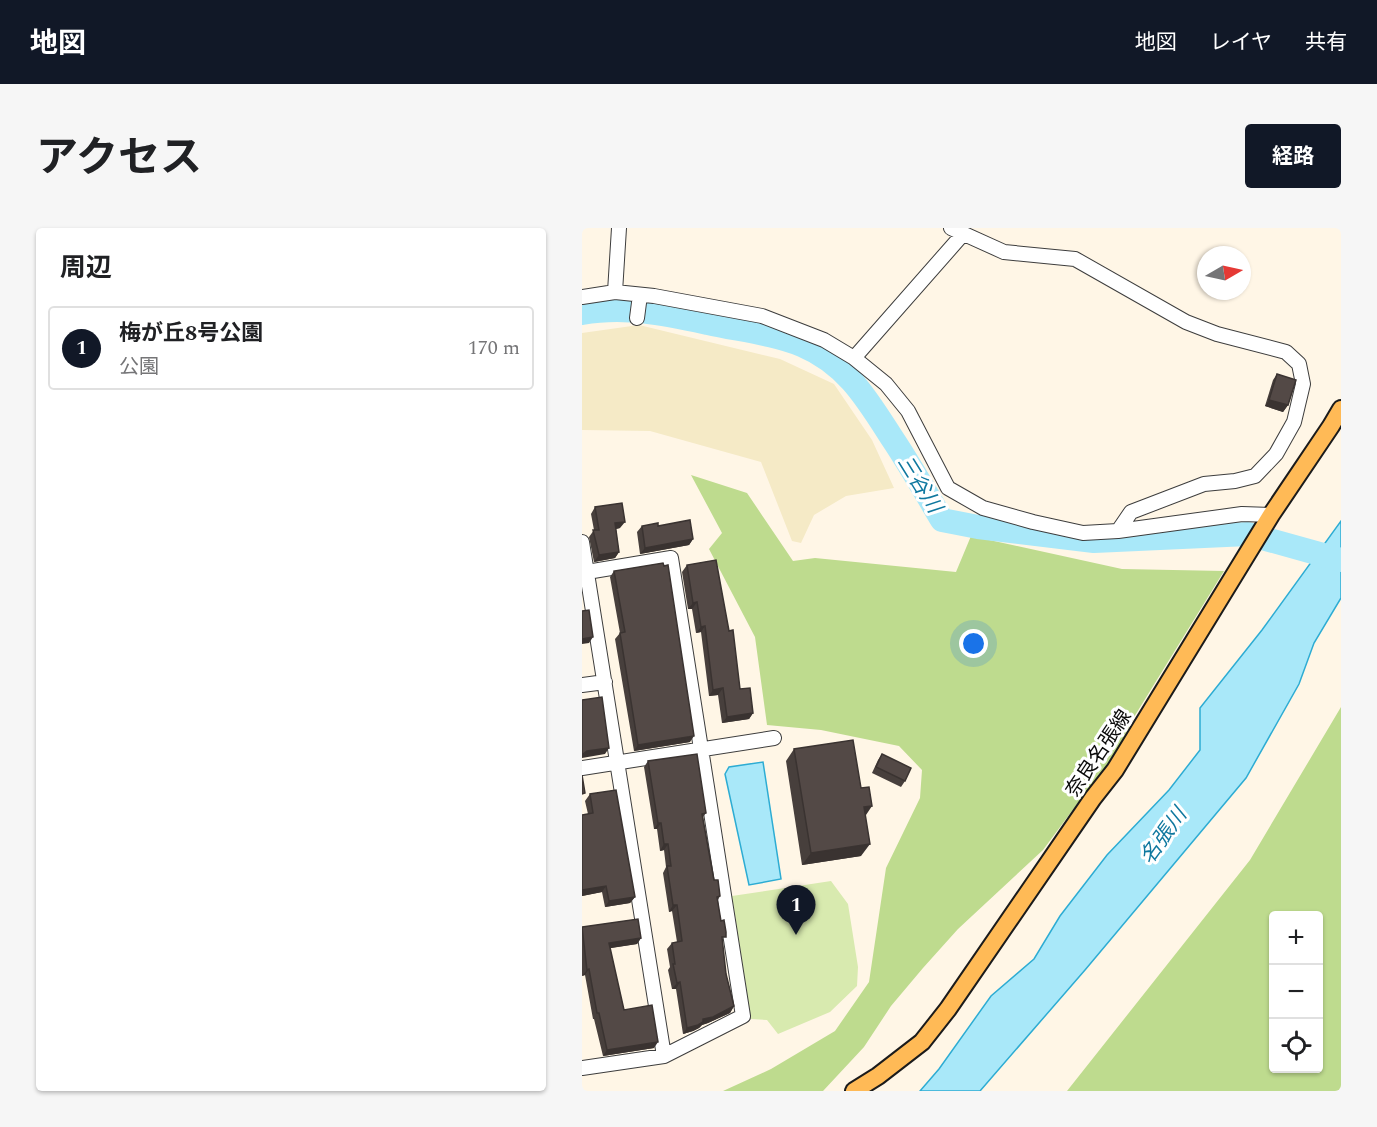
<!DOCTYPE html>
<html lang="ja">
<head>
<meta charset="utf-8">
<style>
	:root { --surface:#fff; --page:#f6f6f6; --text:#202124; --muted:#757577; --line:#e0e0e0; --accent:#111827 }
	body { margin:0; font-family:Spectral,"Noto Sans JP",serif; background:var(--page); color:var(--text) }
	.controls { position:absolute; right:18px; bottom:18px; display:grid; overflow:hidden; border-radius:6px; box-shadow:0 2px 4px #0004 }
	.controls button { width:54px; height:54px; display:grid; place-items:center; padding:0; border:0; border-bottom:2px solid var(--line); background:var(--surface); color:var(--text); font:30px sans-serif }
	.compass { position:absolute; left:615px; top:18px; width:54px; height:54px; border-radius:50%; background:var(--surface); box-shadow:0 2px 4px #0004; rotate:81deg }
	.you { position:absolute; left:392px; top:416px; width:21px; height:21px; margin:-15px; border:4px solid #fff; border-radius:50%; background:#1a73e8; box-shadow:0 0 0 9px #1a73e833 }
	.badge { display:grid; place-items:center; width:39px; height:39px; border-radius:50%; background:var(--accent); color:#fff; font-size:20px; font-weight:700 }
	.pin { position:absolute; translate:-50% -50px; filter:drop-shadow(0 2px 3px #0008) }
	.pin::after { content:''; position:absolute; top:32px; width:21px; height:18px; background:inherit; clip-path:polygon(0 0,100% 0,50% 100%) }
	.list { margin:0; padding:0; list-style:none }
	h2 { display:flex; justify-content:space-between; align-items:center; height:78px; margin:0; padding:0 24px; font-size:26px }
	h2 small { font-size:20px; font-weight:400; color:var(--muted) }
	.list li { display:grid; grid-template-columns:39px 1fr auto; gap:18px; align-items:center; box-sizing:border-box; height:84px; margin:0 12px 12px; padding:0 12px; border:2px solid var(--line); border-radius:6px }
	.list b { display:block; font-size:22px; white-space:nowrap }
	.list p { margin:0; font-size:20px; white-space:nowrap; color:var(--muted) }
	.list em { font-size:20px; font-style:normal; color:var(--muted) }
	.icon { flex:none; width:33px; height:33px; fill:none; stroke:currentColor; stroke-width:2; stroke-linecap:round; stroke-linejoin:round }
	.map { position:relative; flex:none; width:759px; height:863px; overflow:hidden; border-radius:6px }
	header { display:flex; align-items:center; gap:36px; box-sizing:border-box; height:84px; padding:0 30px; background:var(--accent); color:#fff }
	header strong { font-size:28px }
	nav { display:flex; gap:33px; margin-inline-start:auto; font-size:21px }
	.intro { display:flex; align-items:center; justify-content:space-between; box-sizing:border-box; height:144px; padding:0 36px }
	h1 { margin:0; font-size:42px }
	.button { padding:15px 27px; border-radius:6px; background:var(--accent); color:#fff; font-size:21px; font-weight:700 }
	main { display:flex; gap:36px; padding:0 36px }
	aside { flex:1; background:var(--surface); border-radius:6px; box-shadow:0 2px 4px #0004 }
	.map>svg:first-child { display:block }
	.farmland { fill:#f5eac6 }
	.green { fill:#d8eaaf }
	.forest { fill:#bedb8e; fill-rule:evenodd }
	.water { fill:#a9e8f9; stroke:#2dacd3; stroke-width:1.5 }
	.lines { fill:none; stroke-linecap:round; stroke-linejoin:round }
	.river { stroke:#a9e8f9; stroke-width:24 }
	.minor-casing { stroke:#3d3d3d; stroke-width:16 }
	.major-casing { stroke:#1b1b1b; stroke-width:20 }
	.minor { stroke:#fff; stroke-width:14 }
	.major { stroke:#ffba56; stroke-width:16 }
	.wall { fill:#473f3c }
	.shaded-wall { fill:#3a3331 }
	.building { fill:#534946; stroke:#3a3331; stroke-width:1.5 }
	.labels { text-anchor:middle; stroke-width:6; stroke-linejoin:round; paint-order:stroke }
	.street-label { font-size:20px; fill:#0a0a0a; stroke:#fff }
	.water-label { font-size:21px; font-style:italic; fill:#0f789f; stroke:#fff }
</style>
</head>
<body>
<header>
<strong>地図</strong>
<nav><a>地図</a><a>レイヤ</a><a>共有</a></nav>
</header>
<div class="intro"><h1>アクセス</h1><a class="button">経路</a></div>
<main>
<aside>
<h2>周辺<small></small></h2>
<ul class="list">
<li><span class="badge">1</span><div><b>梅が丘8号公園</b><p>公園</p></div><em>170 m</em></li>
</ul>
</aside>
<div class="map">
<svg width="759" height="863" viewBox="0 0 759 863">
	<rect width="100%" height="100%" fill="#fff6e6"/>
	<path class="farmland" d="M57 97 198 131 252 156 290 212 312 260 264 268 232 287 219 315 210 313 179 234 68 203 0 202V105Z"/>
	<path class="green" d="M249 653 266 676 276 739 275 758 248 784 196 806 185 792 169 791 150 668Z"/>
	<path class="forest" d="M109 247 165 265 211 333 233 330 374 344 389 308 540 341 642 343 552 489 529 534 501 568 461 622 376 701 341 740 309 778 282 819 241 863H141L189 841 253 803 287 754 304 640 338 570 340 542 317 518 239 502 185 497 173 409 127 321 140 305Z
		M759 479V863H485L668 632ZM692 688H736V840H692Z"/>
	<path class="water" d="M759 293V370L732 415 717 456 664 550 503 742 398 863H338L357 841 409 768 452 731 478 688 525 627 587 562 618 522V480L680 402Z
		M181 534 199 651 167 657 143 546 147 539Z"/>
	<g class="lines">
		<path class="river" d="M0 85C43 77 84 86 126 95 157 102 190 105 220 117 265 136 285 171 310 210 328 237 344 265 360 292L396 299 512 313 666 306 759 332"/>
		<defs>
			<path id="minor" d="M369 0 422 24 493 31 604 94 635 106 704 124 717 136 721 156 712 194 694 226 673 248 653 253 622 256 549 284 536 303
				M33 64 37 0
				M0 69 33 64 72 68 180 88 242 112 272 130 304 156 326 183 366 260 401 280 451 294 501 305 536 303 660 286 689 287
				M55 90 58 67
				M272 130 381 6
				M0 314 82 828
				M0 457 23 454
				M0 540 192 510
				M0 840 82 828 161 788 89 330 5 344"/>
			<path id="major" d="M272 863 296 848 340 814 366 781 511 570 533 542 689 287 749 198 759 181"/>
		</defs>
		<use href="#minor" class="minor-casing"/>
		<use href="#major" class="major-casing"/>
		<use href="#minor" class="minor"/>
		<use href="#major" class="major"/>
	</g>
	<path class="wall" d="M695 146 706 177 701 184 683 178 691 152Z
		M13 279 38 300 34 301 37 324 33 330 12 334 7 309 12 302 9 286Z
		M60 298H76L111 311 107 317 58 326 55 304Z
		M105 337 147 403 158 461 171 485 167 491 140 495 136 467 127 468 119 404 114 405 110 381H106L100 344Z
		M32 343 108 514 52 523 33 411 38 405 28 349Z
		M212 521 283 588 279 628 220 637 204 533Z
		M300 526 323 553 319 559 290 545 296 532Z
		M66 533 124 585 121 589 132 652 138 668 136 672 140 714 144 746 152 778 148 785 126 795 120 797 117 800 111 803 101 806 94 761H90L86 742 88 739 85 721 90 715 95 714 90 683 87 684 81 645 84 639 82 622 78 623 75 601H72L62 539Z
		M8 566 53 669 48 675 23 679 20 664 0 668V587L6 586 3 573Z
		M0 699 59 710 55 716 28 720 42 782 72 820 21 828 12 791H11L3 747 0 748Z"/>
	<path class="shaded-wall" d="M687 172 706 177 701 184 683 178Z
		M43 294 38 300 29 302 33 295Z
		M111 311 107 317 58 326 63 320Z
		M37 324 33 330 12 334 17 327Z
		M115 374 110 381H106L111 375Z
		M123 398 119 404 114 405 119 399Z
		M11 409 7 415 0 416V411Z
		M141 460 136 467 127 468 131 462Z
		M171 485 167 491 140 495 145 489Z
		M112 508 108 514 52 523 56 517Z
		M27 520 23 526 0 530V527L5 523Z
		M290 578 282 590V579Z
		M76 595H79L75 601H72Z
		M82 616H86L82 622 78 623Z
		M288 616 279 628 220 637 229 625Z
		M24 658 20 664 0 668V662Z
		M53 669 48 675 23 679 27 673Z
		M91 677H95L90 683 87 684Z
		M59 710 55 716 23 721 27 715Z
		M7 741 3 747 0 748 5 742Z
		M98 754 94 761H90L95 755Z
		M152 778 148 785 126 795 120 797 117 800 111 803 101 806 105 800 121 791Z
		M76 814 72 820 21 828 25 822Z"/>
	<path class="building" d="M695 146 714 152 706 177 687 172Z
		M40 275 43 294 33 295 37 324 17 327 11 302H17L13 279Z
		M108 292 111 311 63 320 60 298 76 295V298Z
		M134 332 147 403 151 402 158 461 168 460 171 485 145 489 141 460 131 462 123 398 119 399 115 374 111 375 105 337Z
		M81 335 82 338 86 337 112 508 56 517 38 405 43 404 32 343Z
		M7 382 11 409 0 411V383Z
		M20 469 27 520 5 523 0 527V472Z
		M271 512 279 560 287 559 290 578 282 579 288 616 229 625 212 521Z
		M115 526 124 585 120 586 132 652H136L138 668 135 669 139 693 142 692 144 704V709H140L144 746 152 778 131 789 121 791V794L116 797 105 800 98 754 95 755 91 736H93L90 715 100 713 95 677H91L85 638H89L86 616H82L79 595H76L66 533Z
		M300 526 329 540 323 553 294 539Z
		M0 547 3 565 0 566Z
		M34 562 53 669 27 673 24 658 0 662V587L11 585 8 566Z
		M56 691 59 710 27 715 42 782 70 777 76 814 25 822 17 785H15L7 741 5 742 0 699Z"/>
	<g class="labels">
		<g class="street-label">
			<text transform="translate(516 525) rotate(-56)" y="7">奈良名張線</text>
		</g>
		<g class="water-label">
			<text transform="translate(338 256) rotate(58)" y="7">三谷川</text>
			<text transform="translate(581 608) rotate(-54)" y="7">名張川</text>
		</g>
	</g>
</svg>
<div class="controls">
<button>+</button>
<button>−</button>
<button><svg class="icon" aria-label="locate" viewBox="0 0 24 24"><circle cx="12" cy="12" r="6"/><path d="M12 2v4M12 18v4M2 12h4M18 12h4"/></svg></button>
</div>
<svg class="compass" viewBox="-18 -18 36 36"><path d="M0-13l5 13h-10z" fill="#e53935"/><path d="M0 13l5-13h-10z" fill="#757577"/></svg>
<div class="you"></div>
<div class="pin badge" style="left:214px;top:707px">1</div>
</div>
</main>
</body>
</html>
